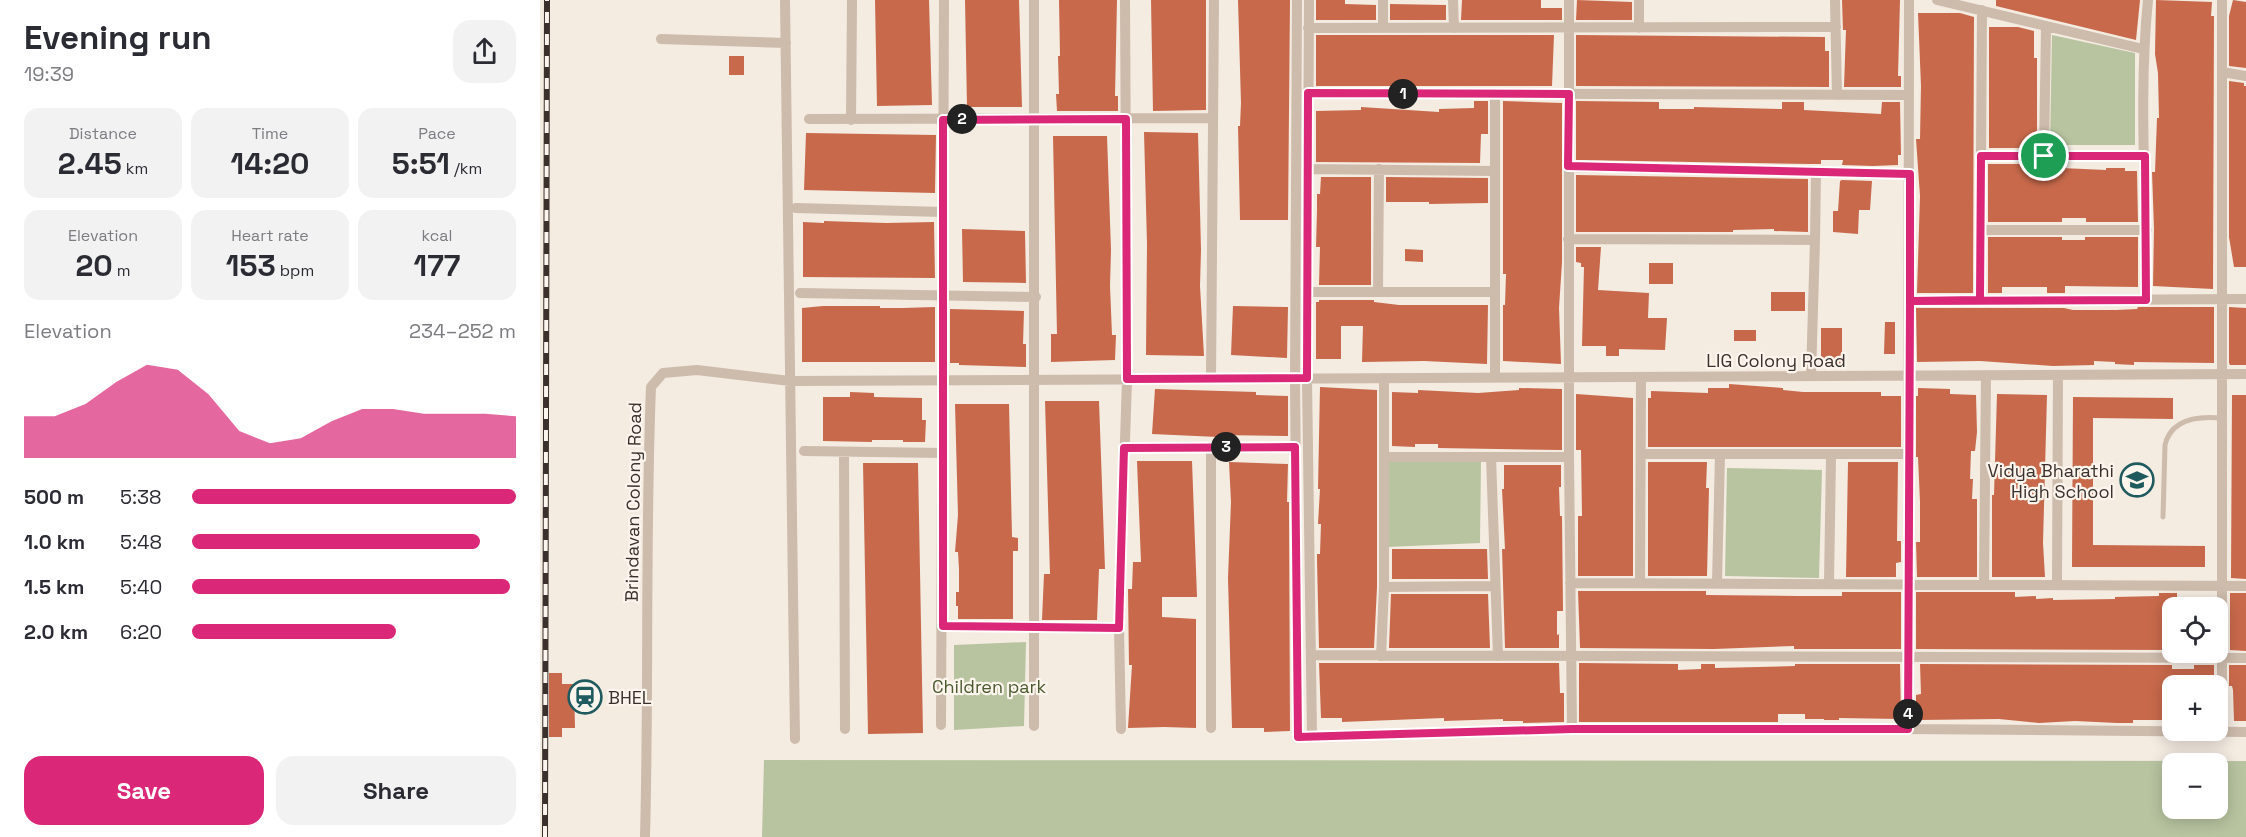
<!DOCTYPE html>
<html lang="en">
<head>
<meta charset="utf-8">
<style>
	:root { --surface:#fff; --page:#f2f2f3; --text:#2b2b33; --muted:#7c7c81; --accent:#db2777 }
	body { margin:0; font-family:"Space Grotesk",sans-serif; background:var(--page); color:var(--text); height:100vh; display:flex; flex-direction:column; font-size:22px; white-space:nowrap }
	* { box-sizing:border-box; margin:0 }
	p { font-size:20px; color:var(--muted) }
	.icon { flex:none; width:33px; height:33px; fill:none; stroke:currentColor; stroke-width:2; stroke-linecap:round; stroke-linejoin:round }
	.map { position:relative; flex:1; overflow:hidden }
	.details { display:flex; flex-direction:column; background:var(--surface); width:540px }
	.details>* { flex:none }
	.controls { position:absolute; left:1622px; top:597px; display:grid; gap:12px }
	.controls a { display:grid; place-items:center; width:66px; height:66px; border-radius:12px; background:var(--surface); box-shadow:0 3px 15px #0003; font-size:30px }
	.pin { position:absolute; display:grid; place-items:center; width:51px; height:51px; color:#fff; margin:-26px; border:3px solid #fff; border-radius:50%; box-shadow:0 2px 6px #0007 }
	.km { position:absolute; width:30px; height:30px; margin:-15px; border-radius:50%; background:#222; color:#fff; font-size:16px; line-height:30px; text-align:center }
	.round { display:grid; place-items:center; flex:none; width:63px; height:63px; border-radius:18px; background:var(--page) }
	.overview { display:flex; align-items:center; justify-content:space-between; height:102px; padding:0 24px }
	h1 { font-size:33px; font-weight:700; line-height:45px }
	.metrics { display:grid; grid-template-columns:repeat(3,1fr); gap:9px; height:102px; padding:6px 24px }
	.metrics div { display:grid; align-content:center; border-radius:15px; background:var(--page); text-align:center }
	.metrics b { font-size:30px; font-weight:700 }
	.metrics small { font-size:16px; font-weight:400 }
	.metrics p { font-size:16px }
	.chart { height:168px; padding:12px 24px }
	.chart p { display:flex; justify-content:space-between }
	.chart svg { width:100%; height:108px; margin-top:6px; fill:var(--accent); opacity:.7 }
	.cta { display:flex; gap:12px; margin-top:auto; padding:12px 24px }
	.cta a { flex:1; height:69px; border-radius:18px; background:var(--accent); color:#fff; font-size:24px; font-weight:700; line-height:69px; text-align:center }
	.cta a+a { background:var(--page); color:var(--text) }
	ul { padding:0 24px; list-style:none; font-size:20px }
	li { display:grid; grid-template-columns:96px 72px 1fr; align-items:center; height:45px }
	li i { height:15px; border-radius:8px; background:var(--accent) }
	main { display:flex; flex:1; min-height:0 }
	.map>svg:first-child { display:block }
	.green { fill:#b8c4a0; fill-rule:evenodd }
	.building { fill:#c8694b }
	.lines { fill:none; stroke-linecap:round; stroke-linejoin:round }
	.lane { stroke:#cdbbac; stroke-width:5 }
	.street { stroke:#cdbbac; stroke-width:10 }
	.rail-casing { stroke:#3b302b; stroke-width:6 }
	.rail { stroke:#fbf5ee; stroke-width:4; stroke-dasharray:11; stroke-linecap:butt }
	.route-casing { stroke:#fff; stroke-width:12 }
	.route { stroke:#db2777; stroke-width:8 }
	.labels { text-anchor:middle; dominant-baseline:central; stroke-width:4.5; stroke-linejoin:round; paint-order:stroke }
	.street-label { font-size:18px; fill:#3b302b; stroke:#fbf5ee }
	.poi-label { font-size:18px; fill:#3b302b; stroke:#fbf5ee; text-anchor:end }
	.park-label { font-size:18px; fill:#4a5a2e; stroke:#fbf5ee }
</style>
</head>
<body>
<main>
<section class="details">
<div class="overview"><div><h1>Evening run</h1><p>19:39</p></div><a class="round"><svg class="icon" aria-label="share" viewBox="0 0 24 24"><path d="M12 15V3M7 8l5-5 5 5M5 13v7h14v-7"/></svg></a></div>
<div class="metrics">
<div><p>Distance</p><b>2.45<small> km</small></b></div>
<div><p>Time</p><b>14:20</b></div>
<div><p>Pace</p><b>5:51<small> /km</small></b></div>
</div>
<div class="metrics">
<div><p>Elevation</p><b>20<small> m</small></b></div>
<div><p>Heart rate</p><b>153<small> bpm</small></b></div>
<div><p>kcal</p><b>177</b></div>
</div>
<div class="chart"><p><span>Elevation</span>234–252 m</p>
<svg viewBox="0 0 160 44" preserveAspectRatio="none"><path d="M0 44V27L10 27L20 22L30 13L40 6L50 8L60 18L70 33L80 38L90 36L100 29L110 24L120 24L130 26L140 26L150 26L160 27V44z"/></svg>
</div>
<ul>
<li><b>500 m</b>5:38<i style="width:100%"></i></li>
<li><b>1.0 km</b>5:48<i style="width:89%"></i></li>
<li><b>1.5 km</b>5:40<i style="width:98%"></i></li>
<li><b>2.0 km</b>6:20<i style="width:63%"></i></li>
</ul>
<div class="cta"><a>Save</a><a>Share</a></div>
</section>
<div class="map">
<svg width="1706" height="837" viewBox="0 0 1706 837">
	<rect width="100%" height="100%" fill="#f4ebe1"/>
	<path class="green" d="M1512 35 1595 53V145H1510Z
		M847 460H941L940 543 847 547Z
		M1187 468 1282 470 1279 578 1185 576Z
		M486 642 484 726 414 730V645Z
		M224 760 1706 761V837H222ZM1632 764H1677V808H1632Z"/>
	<path class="building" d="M335 0H389L392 105 337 106Z
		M425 0H479L482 107H427Z
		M519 0H577L575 96H578V111H517L516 94H519L518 56H520Z
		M611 0H666V110L613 111Z
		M698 0H750L748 220H700L698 126H700L701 103Z
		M776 0H805V4L836 5V20H776Z
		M922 0H1001V8H1022V20H921Z
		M1037 0 1092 2V20H1036Z
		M1302 0H1360L1358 76H1361V87H1304L1306 30H1303Z
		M1456 0H1600L1596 40 1456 6Z
		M1616 0 1672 2 1671 16H1674L1673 289 1613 286 1614 229 1612 172H1615L1617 118H1619L1618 73 1615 54Z
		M1693 0 1706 2V68L1689 66V16Z
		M850 4 906 5V20H850Z
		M1378 13H1420L1434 17 1433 293H1377L1380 196 1376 139H1380L1381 86Z
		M1449 27H1478L1494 31V58H1497V148H1449Z
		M776 35H1014L1012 86H776Z
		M1036 35 1285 37V51H1289V87L1036 86Z
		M189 56H204V75H189Z
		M1689 81 1704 83V86H1706V267H1694L1689 237Z
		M934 101H948V134H941L940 163 776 162V111L821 110V107L899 112V109L934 108Z
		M963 101 1022 103V262L1019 308 1021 364 963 361V305H965L966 274H963Z
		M1036 101 1119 102V109H1154V107L1242 109V102H1264V110L1341 114 1342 102H1360L1361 155H1358V165L1333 166 1302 165 1303 160H1281V164H1270L1036 160Z
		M604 132 658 133 661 250 660 286 664 356 606 355 607 244Z
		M266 133 396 135 395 193 264 190Z
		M513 136H567L571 250 570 286 572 335H576L575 360 511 362V334H517Z
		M1448 164H1499V167L1566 170V168H1585V171H1597L1598 222H1546V218H1522V222H1448Z
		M1036 175 1268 179V232L1234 231V229L1193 230V232H1036Z
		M781 177H831V285H779L780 247H776L777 211V194H780Z
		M846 177 948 178V203L889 204V202H846Z
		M1302 180 1332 181 1330 210H1319L1318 234 1293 232V211H1298L1300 181Z
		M284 221 346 223 394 222 395 278 263 277V222L284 223Z
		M422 229 485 231 486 283 423 282Z
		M1448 237H1522V240H1545V237H1598V287L1525 286V293H1507V287H1462V293H1448Z
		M1036 247H1061L1058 290 1109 293 1108 318H1127L1125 350 1079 349V356H1066V346H1042L1044 267H1041V263L1036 262Z
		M865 249 883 250V262L865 261Z
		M1109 263H1133V284H1109Z
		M1231 292H1265V311H1231Z
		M779 300H834V302L859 305H948L947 364 884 361 822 362 823 326H801V359H776V302H779Z
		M283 306H340V308H363L395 307V362H262V308Z
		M693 306 748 307 747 358 691 355Z
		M1598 307H1674V363L1594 362V365L1575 364V362L1554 361V365L1513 366 1440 361 1377 362 1376 308H1524L1533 310H1577L1597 309Z
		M1689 307 1706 308V365H1690L1689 363Z
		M410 309 484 311 483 344H486V367L419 365V363H410Z
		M1345 322H1355V354H1344Z
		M1281 328H1302V366H1281Z
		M1194 330H1216V341H1194Z
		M1189 384 1243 388V390L1263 392H1341V396H1361V447H1108V398H1111V391L1168 393V388H1189Z
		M780 387 837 390V587L834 648H779L777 560V554H780L781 524H778L780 489H778Z
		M979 388 1022 389V450L898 448V444H875V447L852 446V392L878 393V390L938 393 979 390Z
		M1378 388 1410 389V394L1436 395 1437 432 1435 451H1431L1430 479H1433L1432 499H1437V577H1377L1376 542H1380V502L1378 457H1376V396H1378Z
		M615 389 716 392V395L748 396V436L678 435V437L612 434Z
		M310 392 334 393V397L382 398V420H386L385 442H363V440H332V442L283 441V397H310Z
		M1036 394 1093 398V576H1038V516H1042L1041 450H1036Z
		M1457 394 1507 395 1503 543 1505 577H1452V495H1454Z
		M1692 395H1706V579L1691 578Z
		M1533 397 1633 398V419L1553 418V545L1665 546V567H1532Z
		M505 401H559L565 569H559L557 620H502L504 574H510Z
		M415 404H469L472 537 478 538V551H473V619H418V606H416V592H419V569L418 552H415L418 515Z
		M597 461H652L657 597H622V617L656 619V728L624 727 588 728 592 665H589L588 589H592L593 562H601Z
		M689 462 748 464 747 502H749L750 731 724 732V728H692L688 578 691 502Z
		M1108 462H1167L1166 488H1169L1167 576H1108Z
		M1308 462H1358L1357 541H1361V562L1356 563V577H1306Z
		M323 463H378L383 733 328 734Z
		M964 465H1021V487H1019L1020 516H1022L1023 611H1017V635L1019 634V648H965L962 549H965L962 489H964Z
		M852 549H947L948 579H852Z
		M1038 591H1166V595L1257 596H1302V592H1361V649H1254V646L1174 649 1040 648Z
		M1376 592H1475V597L1496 596V599L1513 598V600L1575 599V597L1619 596V593H1637V598L1649 597V608H1632V650L1376 649Z
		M1690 593H1706V651L1690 650Z
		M851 594H948L950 648H849Z
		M779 663H1019L1020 693H1024V722L983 723V721H963V719L904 721V718L802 722V718H781Z
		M1039 663 1138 664V670L1161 669V664H1175V668L1255 666V664H1360L1361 719 1299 718V720H1284V719H1265V714H1238V722H1039Z
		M1380 664 1632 665V669H1654V665H1674V686H1632V690H1630L1631 720H1593V723H1577L1535 721 1499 723 1459 719 1379 720 1376 719V695L1381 694Z
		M1689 665H1706V721H1694L1693 690 1692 686H1689Z
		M9 673H22V684H34L35 728H22V737H9Z"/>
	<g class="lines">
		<path class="lane" d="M1623 517 1625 445C1631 419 1658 416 1681 418"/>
		<path class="street" d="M245 0 255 739
			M757 0 755 379 758 737 1032 729H1368L1706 732
			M769 0 767 378 772 737
			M913 0 914 28
			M1029 0V457L1032 729
			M1295 0 1297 95
			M1397 0 1603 49
			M1682 0V732
			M768 28 1296 27
			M843 28V0
			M1099 28V0
			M121 39 246 43
			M1682 72 1706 76
			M768 93 1369 95
			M955 94V378
			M269 119 672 118
			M311 120 312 0
			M1441 156H1605
			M1504 156 1506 26
			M1028 167 1370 174
			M768 169 954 171
			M256 208 403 212
			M1441 230H1607
			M1028 239 1275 240 1276 172
			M767 292H954
			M838 292 839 169
			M260 293 496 297
			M1606 300C1607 200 1598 99 1608 0
			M1370 301 1706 299
			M1440 301 1442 10
			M1271 376 1275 240
			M671 379 674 0
			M671 447V728
			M584 448 755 447
			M264 451 403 453
			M304 452 305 729
			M1101 454H1368
			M844 457H1029
			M951 457 958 656
			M1030 583 1706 586
			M1100 583 1101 377
			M1177 583 1180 454
			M1289 584 1291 455
			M1444 585 1446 375
			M1517 585 1518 375
			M844 587 955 586
			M403 626 579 628
			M772 655 1706 658
			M841 656 844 587V378
			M401 725 404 0
			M494 726V0
			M581 729 579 628 587 379 585 0
			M1368 729 1369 0
			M105 837C109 687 105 537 111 387L123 373 157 370 250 381 1706 374"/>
		<defs>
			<path id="rail" d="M5 837 7 0"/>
		</defs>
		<use href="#rail" class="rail-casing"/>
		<use href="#rail" class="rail"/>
	</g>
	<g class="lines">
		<defs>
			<path id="route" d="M1504 156H1441L1440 300 1370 301V174L1028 166 1029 94 768 93 767 378 587 379 586 119 403 120V626L579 628 584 448 755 447 758 737 1032 729H1368L1370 301 1606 300 1605 156H1504"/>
		</defs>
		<use href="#route" class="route-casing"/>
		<use href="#route" class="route"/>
	</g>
	<defs>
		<symbol id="school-ring" viewBox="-11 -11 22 22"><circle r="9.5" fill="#fbf5ee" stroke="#1f5a5e" stroke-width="1.5"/><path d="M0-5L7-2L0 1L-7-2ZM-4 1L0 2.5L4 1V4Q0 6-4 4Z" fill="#1f5a5e"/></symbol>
		<symbol id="station-ring" viewBox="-11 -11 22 22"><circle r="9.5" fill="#fbf5ee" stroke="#1f5a5e" stroke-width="1.5"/><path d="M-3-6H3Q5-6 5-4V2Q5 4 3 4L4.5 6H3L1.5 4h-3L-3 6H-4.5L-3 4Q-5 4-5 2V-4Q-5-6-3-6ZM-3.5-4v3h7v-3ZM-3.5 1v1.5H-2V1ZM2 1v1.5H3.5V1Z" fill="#1f5a5e"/></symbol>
	</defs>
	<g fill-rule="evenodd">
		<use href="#school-ring" x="1578" y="461" width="38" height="38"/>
		<use href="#station-ring" x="26" y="678" width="38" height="38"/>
	</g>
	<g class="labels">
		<g class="street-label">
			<text x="1236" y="360">LIG Colony Road</text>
			<text transform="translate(93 502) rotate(-89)">Brindavan Colony Road</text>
		</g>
		<g class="poi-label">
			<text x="1574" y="470">Vidya Bharathi<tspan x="1574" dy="21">High School</tspan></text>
			<text x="68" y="697" text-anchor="start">BHEL</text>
		</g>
		<g class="park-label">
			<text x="449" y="686">Children park</text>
		</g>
	</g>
</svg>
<div class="controls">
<a><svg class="icon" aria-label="locate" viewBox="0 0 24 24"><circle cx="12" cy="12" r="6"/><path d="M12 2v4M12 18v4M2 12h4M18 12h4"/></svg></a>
<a>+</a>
<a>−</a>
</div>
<div class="pin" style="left:1504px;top:156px;background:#1e9e55"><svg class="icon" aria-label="arrive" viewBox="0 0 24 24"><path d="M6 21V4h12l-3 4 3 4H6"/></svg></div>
<b class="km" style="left:863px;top:94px">1</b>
<b class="km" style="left:422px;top:119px">2</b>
<b class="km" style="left:686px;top:447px">3</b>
<b class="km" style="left:1368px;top:714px">4</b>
</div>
</main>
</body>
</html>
